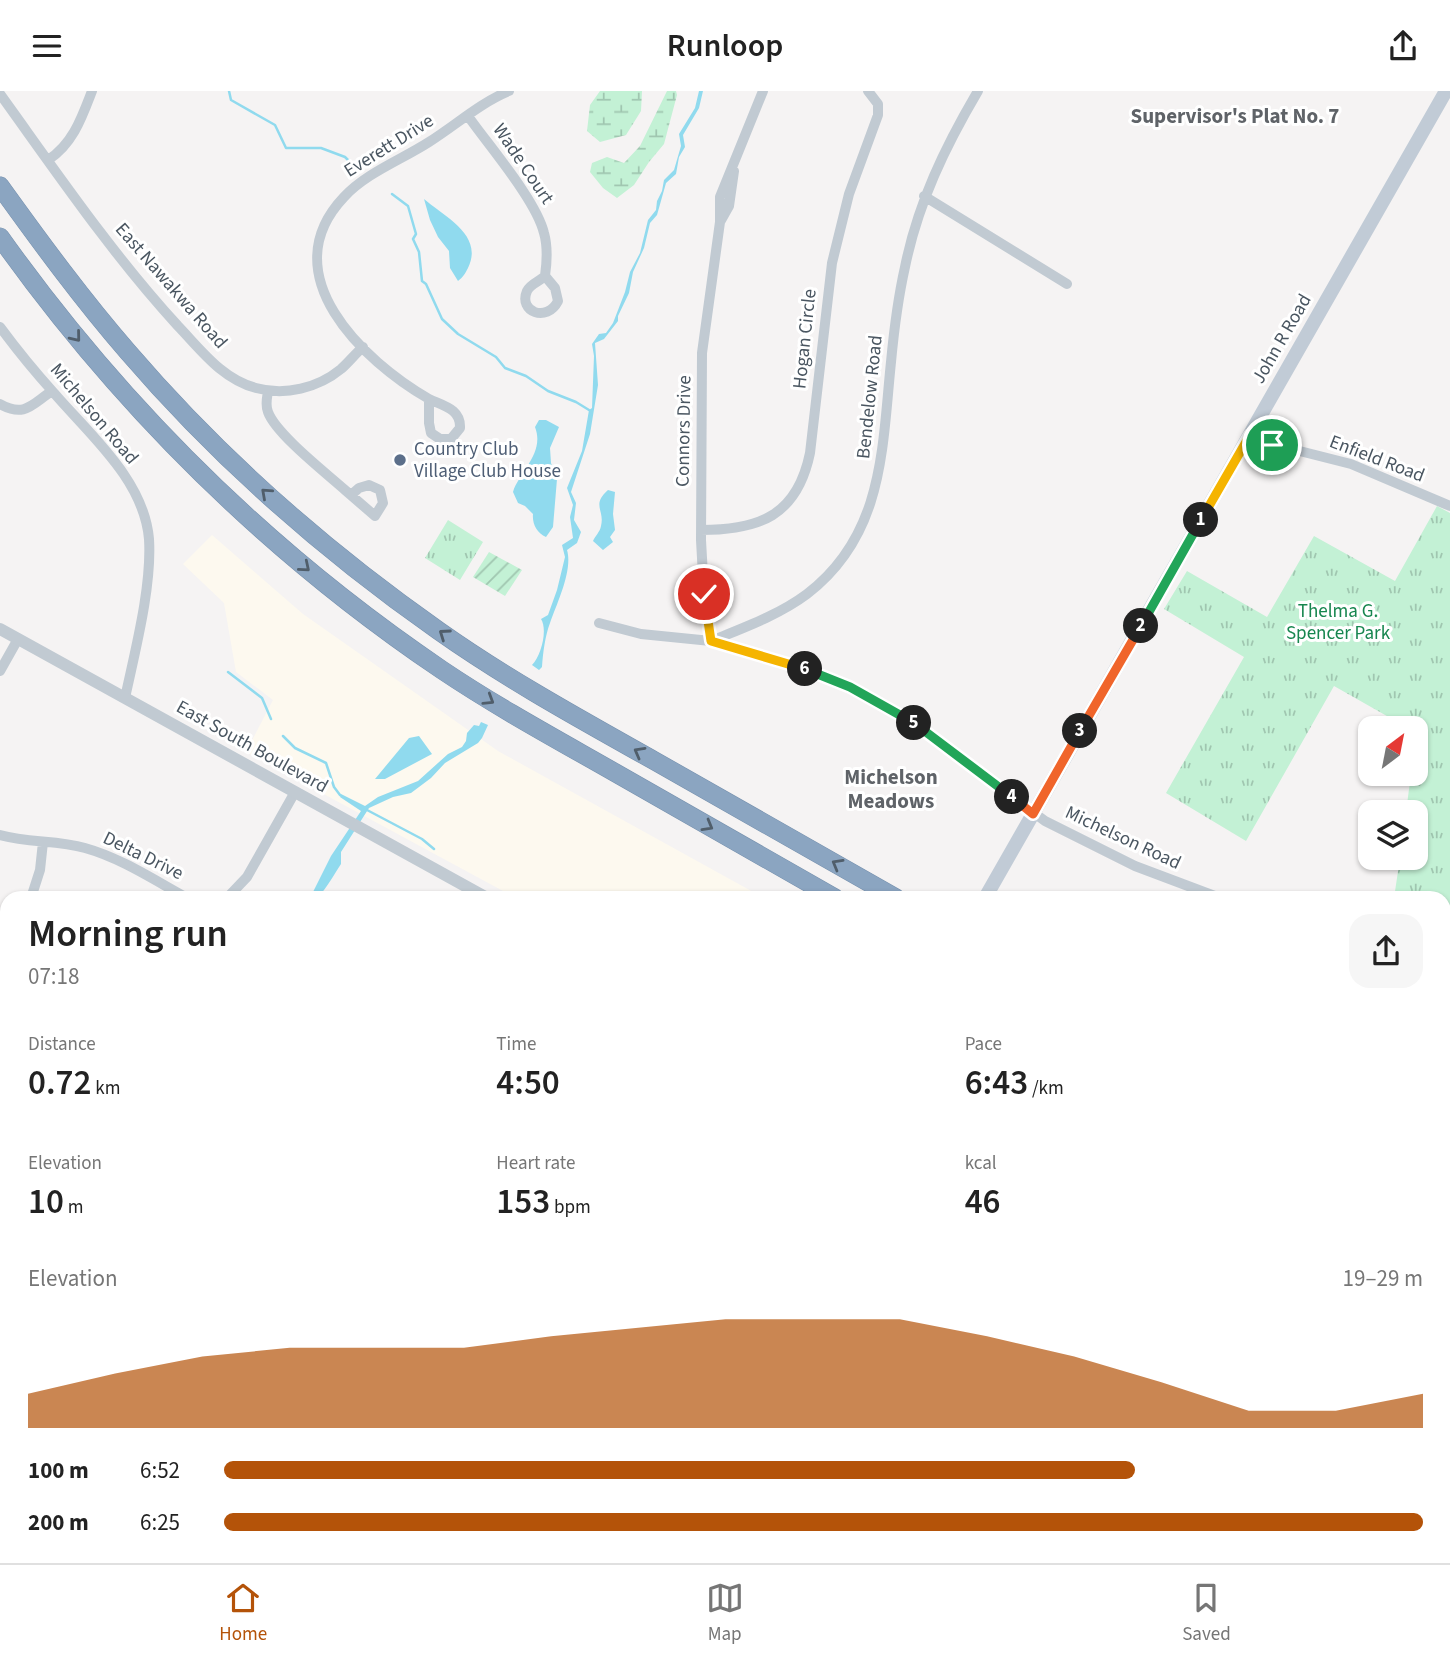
<!DOCTYPE html>
<html lang="en">
<head>
<meta charset="utf-8">
<style>
	:root { --surface:#fff; --page:#f6f6f6; --text:#222; --muted:#767676; --line:#e0e0e0; --accent:#b45309 }
	body { margin:0; font-family:"Source Sans 3",sans-serif; background:var(--page); color:var(--text); height:100vh; display:flex; flex-direction:column; font-size:26px; white-space:nowrap }
	* { box-sizing:border-box; margin:0 }
	p { font-size:23px; color:var(--muted) }
	.icon { flex:none; width:38px; height:38px; fill:none; stroke:currentColor; stroke-width:2; stroke-linecap:round; stroke-linejoin:round }
	.map { position:relative; flex:1; overflow:hidden }
	.side { position:absolute; left:0px; top:800px; width:1451px; height:674px; display:flex; flex-direction:column; background:var(--surface); border-radius:21px 21px 0 0; box-shadow:0 2px 5px #0004 }
	.side>* { flex:none }
	.needle { width:46px; rotate:32deg }
	.controls { position:absolute; left:1358px; top:625px; display:grid; gap:14px }
	.controls a { display:grid; place-items:center; width:70px; height:70px; border-radius:14px; background:var(--surface); box-shadow:0 2px 5px #0004; font-size:35px }
	.pin { position:absolute; display:grid; place-items:center; width:60px; height:60px; color:#fff; margin:-30px; border:4px solid #fff; border-radius:50%; box-shadow:0 2px 7px #0007 }
	.km { position:absolute; width:35px; height:35px; margin:-18px; border-radius:50%; background:#222; color:#fff; font-size:19px; line-height:35px; text-align:center }
	.round { display:grid; place-items:center; flex:none; width:74px; height:74px; border-radius:21px; background:var(--page) }
	.head { display:flex; align-items:center; justify-content:space-between; height:119px; padding:0 28px }
	h1 { font-size:38px; font-weight:600; line-height:52px }
	.stats { display:grid; grid-template-columns:repeat(3,1fr); gap:10px; height:119px; padding:7px 28px }
	.stats div { display:grid; align-content:center }
	.stats b { font-size:35px; font-weight:600 }
	.stats small { font-size:19px; font-weight:400 }
	.stats p { font-size:19px }
	.chart { height:196px; padding:14px 28px }
	.chart p { display:flex; justify-content:space-between }
	.chart svg { width:100%; height:126px; margin-top:7px; fill:var(--accent); opacity:.7 }
	ul { padding:0 28px; list-style:none; font-size:23px }
	li { display:grid; grid-template-columns:112px 84px 1fr; align-items:center; height:52px }
	li i { height:18px; border-radius:9px; background:var(--accent) }
	header { display:flex; justify-content:space-between; align-items:center; height:91px; padding:0 28px; background:var(--surface); font-size:32px; font-weight:600 }
	.menu { display:flex; justify-content:space-around; align-items:center; height:98px; border-top:2px solid var(--line); background:var(--surface); font-size:19px; color:var(--muted) }
	.menu a { display:grid; justify-items:center; gap:4px }
	.menu .active { color:var(--accent) }
	.map>svg:first-child { display:block }
	.commercial { fill:#fdf9ef }
	.grass { fill:#c3f1d5 }
	.wetland { fill:url(#wetland-marsh) }
	.park { fill:url(#park-tufts) }
	.garden { fill:url(#garden-furrows) }
	.water { fill:#90daee }
	.lines { fill:none; stroke-linecap:round; stroke-linejoin:round }
	.stream { stroke:#90daee; stroke-width:2.5 }
	.motorway-casing { stroke:#7690ad; stroke-width:19 }
	.minor { stroke:#c1cad2; stroke-width:10 }
	.tertiary { stroke:#c1cad2; stroke-width:12 }
	.secondary { stroke:#c1cbd6; stroke-width:14 }
	.motorway { stroke:#8ba5c1; stroke-width:18 }
	.oneway { stroke:#505e6b }
	.split-1-casing { stroke:#fff; stroke-width:14 }
	.split-2-casing { stroke:#fff; stroke-width:14 }
	.split-3-casing { stroke:#fff; stroke-width:14 }
	.split-4-casing { stroke:#fff; stroke-width:14 }
	.split-5-casing { stroke:#fff; stroke-width:14 }
	.split-6-casing { stroke:#fff; stroke-width:14 }
	.split-7-casing { stroke:#fff; stroke-width:14 }
	.split-1 { stroke:#f5b400; stroke-width:9 }
	.split-2 { stroke:#22a559; stroke-width:9 }
	.split-3 { stroke:#f0652b; stroke-width:9 }
	.split-4 { stroke:#f0652b; stroke-width:9 }
	.split-5 { stroke:#22a559; stroke-width:9 }
	.split-6 { stroke:#22a559; stroke-width:9 }
	.split-7 { stroke:#f5b400; stroke-width:9 }
	.service-dot { fill:#5c6f8a; stroke:#fff; stroke-width:2.5 }
	.labels { text-anchor:middle; dominant-baseline:central; stroke-width:6; stroke-linejoin:round; paint-order:stroke }
	.street-label { font-size:19px; fill:#4a5661; stroke:#fff }
	.service-label { font-size:19px; fill:#4e5e75; stroke:#fff; text-anchor:start }
	.park-label { font-size:19px; fill:#17864f; stroke:#fff }
	.neighbourhood-label { font-size:21px; font-weight:bold; fill:#5f6368; stroke:#fff }
</style>
</head>
<body>
<header><svg class="icon" aria-label="menu" viewBox="0 0 24 24"><path d="M4 6h16M4 12h16M4 18h16"/></svg>Runloop<svg class="icon" aria-label="share" viewBox="0 0 24 24"><path d="M12 15V3M7 8l5-5 5 5M5 13v7h14v-7"/></svg></header>
<div class="map">
<svg width="1450" height="1472" viewBox="0 0 1450 1472">
	<defs>
		<pattern id="wetland-marsh" width="20" height="14" patternUnits="userSpaceOnUse" patternTransform="scale(1.75)"><rect width="20" height="14" fill="#c3f1d5"/><path d="M1 5h8M5 5V1M11 12h8M15 12V8" fill="none" stroke="#a0c6b0"/></pattern>
		<pattern id="park-tufts" width="24" height="20" patternUnits="userSpaceOnUse" patternTransform="scale(1.75)"><rect width="24" height="20" fill="#c3f1d5"/><path d="M3 7l-1-3M5 7V3M7 7l1-3M15 17l-1-3M17 17v-4M19 17l1-3" fill="none" stroke="#a0c6b0"/></pattern>
		<pattern id="garden-furrows" width="10" height="10" patternUnits="userSpaceOnUse" patternTransform="scale(1.75)"><rect width="10" height="10" fill="#c3f1d5"/><path d="M-1 1l2-2M0 10L10 0M9 11l2-2" fill="none" stroke="#a0c6b0"/></pattern>
	</defs>
	<rect width="100%" height="100%" fill="#f5f3f3"/>
	<path class="commercial" d="M212 444 303 523 498 660 764 807H516L246 661 273 609 236 581 224 512 183 473Z"/>
	<path class="grass" d="M1444 1375 1450 1378V1472H1190L1193 1466H1444Z"/>
	<path class="wetland" d="M600 0H642L641 20 626 44 600 51 587 40 590 14Z
		M667 0H676L677 4 664 53 649 71 634 94 617 107 603 97 590 81 592 72 607 66 624 72 640 55Z"/>
	<path class="park" d="M1437 415 1450 422V1074L1444 1070V807H1394L1400 767 1416 766V721H1406L1411 683 1416 682V637H1408L1334 595 1246 750 1166 702 1244 566 1164 518 1187 480 1267 526 1314 445 1395 490Z
		M448 429 483 451 460 489 425 467Z"/>
	<path class="garden" d="M489 461 522 479 505 505 473 486Z"/>
	<path class="water" d="M699 0H703L699 17 683 44 685 56 679 66 676 83 666 92 657 124 650 132 644 157 633 181 629 202 618 225V230L604 248 595 252 598 294 590 343 571 401 576 412 574 429 581 441 577 452 567 459C573 479 557 512 550 532 545 545 543 562 542 576L539 579 532 574C541 565 548 539 541 528L548 524 557 499 565 466 562 454 573 447 570 426 573 414 567 397 582 360 589 319 592 317 594 265 592 253 599 243 606 242 613 232 625 201 630 181 640 162 648 129 656 119 657 110 662 100 664 89 674 79 681 55 679 43 695 17Z
		M424 108C445 126 484 144 468 177 465 183 463 186 458 190L450 177 449 160 438 146 430 129Z
		M539 329H546L559 336 550 357 551 372 557 388 553 436 546 446C537 442 532 433 533 423L525 415 518 412 513 401C520 380 545 362 535 336Z
		M608 399 615 401 613 423 615 439 610 446 613 451 603 459 593 450C595 445 600 441 601 435 605 419 591 414 608 399Z
		M481 631 488 634 482 647 478 652 445 672 431 687 411 702 393 706 369 717 341 761V773C333 785 327 797 317 807H307L312 803 331 765 361 720 340 706 341 703 365 715 378 706 418 690 448 663 462 656 466 650 467 642 474 634 479 635Z
		M419 645 432 663 385 688H375L409 647Z
		M67 1466H243L249 1472H64Z"/>
	<g class="lines">
		<path class="stream" d="M229 0 231 9 275 34 286 57H321L345 66 356 77
			M392 103 408 115 416 143 413 148 419 161 422 190 426 193 442 228 458 243 496 266 505 277 526 285 548 300 576 311 589 319
			M228 581 262 607 271 628
			M283 645 295 657 326 672 334 696 340 704
			M367 719 422 748 434 758
			M1444 1020 1450 1009
			M1444 1252 1450 1256"/>
		<defs>
			<path id="motorway" d="M0 95C41 152 82 208 128 261 219 367 325 460 439 540 507 588 580 628 653 669 734 715 815 761 896 807
				M0 146C121 316 269 462 442 579 497 616 556 648 614 681 687 723 761 765 835 807
				M1444 1118 1450 1121
				M1444 1152 1450 1156"/>
		</defs>
		<use href="#motorway" class="motorway-casing"/>
		<path class="minor" d="M763 0 720 106V131L702 262 701 449 704 503 711 550C743 537 779 524 807 503 884 444 882 358 891 271 894 239 898 207 905 176 918 112 945 56 978 0
			M0 3C57 82 112 163 178 235 201 259 222 288 256 297 285 305 318 297 341 278 349 271 355 263 363 256
			M468 25C489 55 536 109 544 142 548 156 547 171 545 185 540 190 530 193 527 200 518 221 547 232 558 210L555 197 545 185
			M48 69C73 53 82 26 92 0
			M924 105 1067 193
			M720 131 729 115 734 80
			M0 236C17 259 35 281 54 302 90 344 144 389 149 448 152 496 135 560 125 607
			M268 300C267 307 265 314 268 321 276 343 326 382 345 399L375 425 383 412 380 399 369 394 359 397 351 404
			M429 308C444 315 461 318 460 337L451 348H440L431 342 429 332V308C363 270 271 183 344 106 366 82 401 69 429 51 456 34 480 12 509 0
			M0 313C25 327 32 313 52 300
			M1250 344 1272 353 1351 373 1450 415
			M701 439C759 439 797 425 810 362L832 172 849 103 878 24V13L868 0
			M599 532 641 543 711 550 831 587 883 613 913 632 1045 730 1135 775 1220 807
			M0 580 18 548
			M0 744C28 752 57 749 85 757 121 767 154 789 187 807
			M31 807 40 779 43 751
			M227 807 247 786 295 701
			M0 865 7 853
			M0 1016 7 1021
			M0 1187 7 1185
			M0 1448 7 1436
			M401 1466 404 1472
			M593 1466 602 1472
			M802 1466 812 1472
			M1046 1466 1055 1472
			M925 1472 928 1466"/>
		<path class="tertiary" d="M0 538 487 807
			M1444 1348 1450 1351"/>
		<path class="secondary" d="M985 807 1446 0
			M628 1472 631 1466"/>
		<use href="#motorway" class="motorway"/>
	</g>
	<defs><path id="oneway-chevron" d="M-2-3.5L2.5 0L-2 3.5" fill="none" stroke-width="1.6" stroke-linecap="round" stroke-linejoin="round" transform="scale(1.75)"/></defs>
	<g class="oneway">
		<use href="#oneway-chevron" transform="translate(76 246) rotate(51)"/>
		<use href="#oneway-chevron" transform="translate(266 402) rotate(-138)"/>
		<use href="#oneway-chevron" transform="translate(305 476) rotate(40)"/>
		<use href="#oneway-chevron" transform="translate(444 543) rotate(-145)"/>
		<use href="#oneway-chevron" transform="translate(489 609) rotate(32)"/>
		<use href="#oneway-chevron" transform="translate(639 661) rotate(-151)"/>
		<use href="#oneway-chevron" transform="translate(708 735) rotate(30)"/>
		<use href="#oneway-chevron" transform="translate(837 773) rotate(-150)"/>
	</g>
	<g class="lines">
		<defs>
			<path id="split-1" d="M1201 429 1250 344 1272 354"/>
			<path id="split-2" d="M1141 535 1201 429"/>
			<path id="split-3" d="M1080 640 1141 535"/>
			<path id="split-4" d="M1012 706 1033 723 1080 640"/>
			<path id="split-5" d="M914 632 1012 706"/>
			<path id="split-6" d="M805 578 850 596 914 632"/>
			<path id="split-7" d="M704 503 711 550 805 578"/>
		</defs>
		<use href="#split-1" class="split-1-casing"/>
		<use href="#split-2" class="split-2-casing"/>
		<use href="#split-3" class="split-3-casing"/>
		<use href="#split-4" class="split-4-casing"/>
		<use href="#split-5" class="split-5-casing"/>
		<use href="#split-6" class="split-6-casing"/>
		<use href="#split-7" class="split-7-casing"/>
		<use href="#split-1" class="split-1"/>
		<use href="#split-2" class="split-2"/>
		<use href="#split-3" class="split-3"/>
		<use href="#split-4" class="split-4"/>
		<use href="#split-5" class="split-5"/>
		<use href="#split-6" class="split-6"/>
		<use href="#split-7" class="split-7"/>
	</g>
	<circle class="service-dot" cx="400" cy="369" r="7"/>
	<g class="labels">
		<g class="street-label">
			<text transform="translate(389 55) rotate(-32)">Everett Drive</text>
			<text transform="translate(523 73) rotate(56)">Wade Court</text>
			<text transform="translate(171 195) rotate(49)">East Nawakwa Road</text>
			<text transform="translate(805 248) rotate(-84)">Hogan Circle</text>
			<text transform="translate(1282 248) rotate(-60)">John R Road</text>
			<text transform="translate(870 306) rotate(-84)">Bendelow Road</text>
			<text transform="translate(94 323) rotate(50)">Michelson Road</text>
			<text transform="translate(684 340) rotate(-89)">Connors Drive</text>
			<text transform="translate(1377 368) rotate(21)">Enfield Road</text>
			<text transform="translate(252 656) rotate(29)">East South Boulevard</text>
			<text transform="translate(1123 747) rotate(25)">Michelson Road</text>
			<text transform="translate(143 765) rotate(26)">Delta Drive</text>
		</g>
		<g class="service-label">
			<text x="414" y="358">Country Club<tspan x="414" dy="22">Village Club House</tspan></text>
		</g>
		<g class="park-label">
			<text x="1338" y="520">Thelma G.<tspan x="1338" dy="22">Spencer Park</tspan></text>
		</g>
		<g class="neighbourhood-label">
			<text x="1235" y="25">Supervisor's Plat No. 7</text>
			<text x="891" y="686">Michelson<tspan x="891" dy="24">Meadows</tspan></text>
		</g>
	</g>
</svg>
<div class="controls">
<a><svg class="needle" viewBox="-14 -14 28 28"><path d="M0-13l5 13h-10z" fill="#e53935"/><path d="M0 13l5-13h-10z" fill="#767676"/></svg></a>
<a><svg class="icon" aria-label="layers" viewBox="0 0 24 24"><path d="M12 4l9 5-9 5-9-5zM3 14l9 5 9-5"/></svg></a>
</div>
<div class="pin" style="left:1272px;top:354px;background:#1e9e55"><svg class="icon" aria-label="arrive" viewBox="0 0 24 24"><path d="M6 21V4h12l-3 4 3 4H6"/></svg></div>
<div class="pin" style="left:704px;top:503px;background:#d93025"><svg class="icon" aria-label="check" viewBox="0 0 24 24"><path d="M5 12l5 5 9-10"/></svg></div>
<b class="km" style="left:1201px;top:429px">1</b>
<b class="km" style="left:1141px;top:535px">2</b>
<b class="km" style="left:1080px;top:640px">3</b>
<b class="km" style="left:1012px;top:706px">4</b>
<b class="km" style="left:914px;top:632px">5</b>
<b class="km" style="left:805px;top:578px">6</b>
<section class="side">
<div class="head"><div><h1>Morning run</h1><p>07:18</p></div><a class="round"><svg class="icon" aria-label="share" viewBox="0 0 24 24"><path d="M12 15V3M7 8l5-5 5 5M5 13v7h14v-7"/></svg></a></div>
<div class="stats">
<div><p>Distance</p><b>0.72<small> km</small></b></div>
<div><p>Time</p><b>4:50</b></div>
<div><p>Pace</p><b>6:43<small> /km</small></b></div>
</div>
<div class="stats">
<div><p>Elevation</p><b>10<small> m</small></b></div>
<div><p>Heart rate</p><b>153<small> bpm</small></b></div>
<div><p>kcal</p><b>46</b></div>
</div>
<div class="chart"><p><span>Elevation</span>19–29 m</p>
<svg viewBox="0 0 160 44" preserveAspectRatio="none"><path d="M0 44V32L10 25L20 19L30 16L40 16L50 16L60 12L70 9L80 6L90 6L100 6L110 12L120 19L130 28L140 38L150 38L160 32V44z"/></svg>
</div>
<ul>
<li><b>100 m</b>6:52<i style="width:76%"></i></li>
<li><b>200 m</b>6:25<i style="width:100%"></i></li>
</ul>
</section>
</div>
<nav class="menu">
<a class="active"><svg class="icon" aria-label="home" viewBox="0 0 24 24"><path d="M3 11l9-7 9 7M6 9v11h12V9"/></svg>Home</a>
<a><svg class="icon" aria-label="map" viewBox="0 0 24 24"><path d="M3 6l6-2 6 2 6-2v14l-6 2-6-2-6 2zM9 4v14M15 6v14"/></svg>Map</a>
<a><svg class="icon" aria-label="saved" viewBox="0 0 24 24"><path d="M7 4h10v16l-5-4-5 4z"/></svg>Saved</a>
</nav>
</body>
</html>
